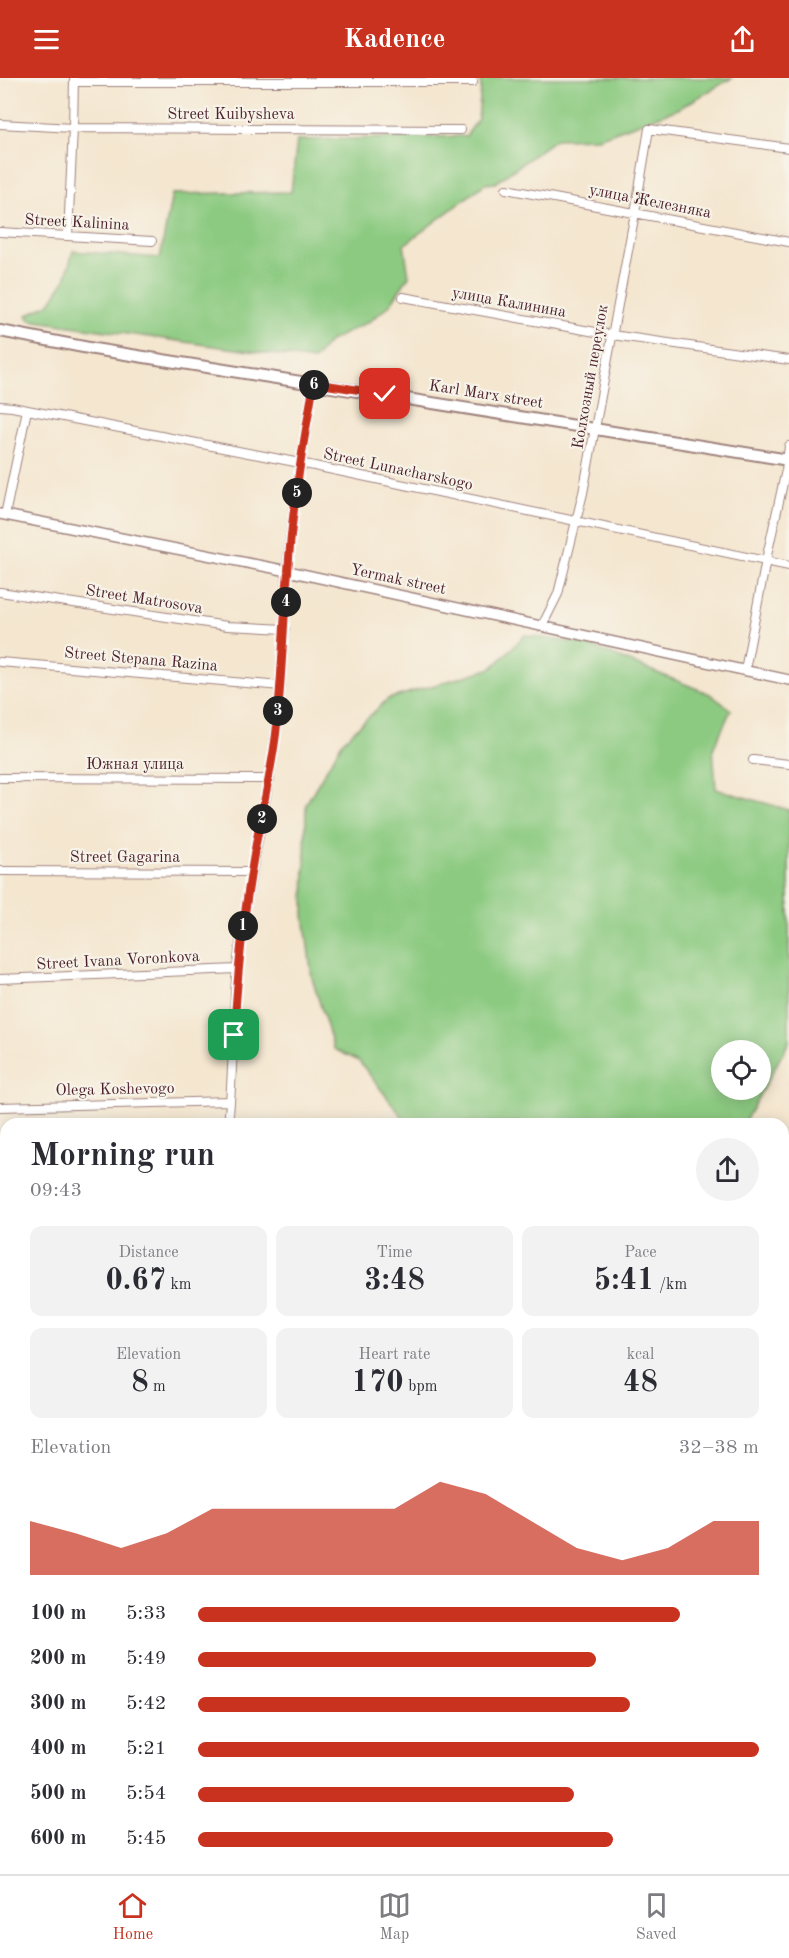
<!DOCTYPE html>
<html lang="en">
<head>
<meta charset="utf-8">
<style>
	:root { --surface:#fff; --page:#f2f2f3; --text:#2b2b33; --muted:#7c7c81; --line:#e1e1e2; --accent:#c8321e }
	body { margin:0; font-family:"Old Standard TT",serif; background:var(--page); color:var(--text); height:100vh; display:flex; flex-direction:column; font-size:22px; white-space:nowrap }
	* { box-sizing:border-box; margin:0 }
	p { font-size:20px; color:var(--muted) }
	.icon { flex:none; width:33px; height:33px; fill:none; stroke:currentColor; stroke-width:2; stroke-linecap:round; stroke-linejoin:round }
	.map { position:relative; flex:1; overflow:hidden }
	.side { position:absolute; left:0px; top:1040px; width:789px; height:758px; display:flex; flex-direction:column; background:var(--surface); border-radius:18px 18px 0 0; box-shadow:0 3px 15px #0003 }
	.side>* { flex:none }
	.controls { position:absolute; left:711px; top:962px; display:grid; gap:12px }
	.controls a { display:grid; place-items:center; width:60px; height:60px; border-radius:50%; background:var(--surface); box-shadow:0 3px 15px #0003; font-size:30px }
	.pin { position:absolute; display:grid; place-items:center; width:51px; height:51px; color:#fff; margin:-26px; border-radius:12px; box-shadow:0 3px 9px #0006 }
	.km { position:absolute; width:30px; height:30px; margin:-15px; border-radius:50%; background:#222; color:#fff; font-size:16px; line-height:30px; text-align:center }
	.round { display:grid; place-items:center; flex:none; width:63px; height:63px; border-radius:32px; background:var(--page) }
	.overview { display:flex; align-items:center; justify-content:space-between; height:102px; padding:0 30px }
	h1 { font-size:33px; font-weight:800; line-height:45px }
	.metrics { display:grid; grid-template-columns:repeat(3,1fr); gap:9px; height:102px; padding:6px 30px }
	.metrics div { display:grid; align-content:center; border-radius:12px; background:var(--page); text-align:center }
	.metrics b { font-size:30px; font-weight:800 }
	.metrics small { font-size:16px; font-weight:400 }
	.metrics p { font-size:16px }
	.chart { height:168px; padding:12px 30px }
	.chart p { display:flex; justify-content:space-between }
	.chart svg { width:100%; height:108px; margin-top:6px; fill:var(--accent); opacity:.7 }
	ul { padding:0 30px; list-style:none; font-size:20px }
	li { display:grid; grid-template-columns:96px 72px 1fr; align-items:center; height:45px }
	li i { height:15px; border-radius:8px; background:var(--accent) }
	header { display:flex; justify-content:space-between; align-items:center; height:78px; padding:0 30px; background:var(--accent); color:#fff; font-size:27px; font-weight:800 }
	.dock { display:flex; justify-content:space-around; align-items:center; height:84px; border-top:2px solid var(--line); background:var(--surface); font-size:16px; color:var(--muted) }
	.dock a { display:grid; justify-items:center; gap:3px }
	.dock .active { color:var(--accent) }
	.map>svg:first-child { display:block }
	.industrial { fill:#c1c2dd }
	.green { fill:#8cca81; stroke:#6b7456; stroke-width:1.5; fill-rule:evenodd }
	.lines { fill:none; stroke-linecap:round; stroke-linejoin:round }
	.minor-casing { stroke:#9f827d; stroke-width:10 }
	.tertiary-casing { stroke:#9f827d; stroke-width:12 }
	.secondary-casing { stroke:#9f827d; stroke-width:14 }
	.minor { stroke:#fff; stroke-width:8 }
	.tertiary { stroke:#fff; stroke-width:9 }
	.secondary { stroke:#fff; stroke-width:10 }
	.route-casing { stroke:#fff; stroke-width:12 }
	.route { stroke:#c8321e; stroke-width:8 }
	.labels { text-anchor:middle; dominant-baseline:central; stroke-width:4.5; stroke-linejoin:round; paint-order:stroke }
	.street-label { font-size:16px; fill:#4a1f2b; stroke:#f7f3e8 }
</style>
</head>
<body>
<header><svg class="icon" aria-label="menu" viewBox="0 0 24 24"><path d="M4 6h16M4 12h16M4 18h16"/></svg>Kadence<svg class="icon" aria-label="share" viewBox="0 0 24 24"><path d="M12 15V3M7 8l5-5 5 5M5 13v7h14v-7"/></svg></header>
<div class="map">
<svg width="789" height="1796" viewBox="0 0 789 1796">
	<rect width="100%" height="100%" fill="#f7f3e8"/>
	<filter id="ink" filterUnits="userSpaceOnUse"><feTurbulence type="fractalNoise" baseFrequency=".0167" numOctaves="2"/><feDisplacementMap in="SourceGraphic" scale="12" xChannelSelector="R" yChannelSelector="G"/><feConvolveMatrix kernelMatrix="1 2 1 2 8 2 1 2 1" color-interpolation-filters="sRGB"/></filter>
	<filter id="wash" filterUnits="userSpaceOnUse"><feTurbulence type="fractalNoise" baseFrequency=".008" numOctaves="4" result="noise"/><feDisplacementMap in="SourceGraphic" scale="24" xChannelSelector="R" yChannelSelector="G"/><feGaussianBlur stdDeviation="1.35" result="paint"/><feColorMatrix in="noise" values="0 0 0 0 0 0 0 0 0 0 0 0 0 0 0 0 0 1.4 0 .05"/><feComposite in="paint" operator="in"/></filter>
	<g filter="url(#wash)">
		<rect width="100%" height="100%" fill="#f4e6cf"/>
		<path class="industrial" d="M789 1257V1407H783V1258Z"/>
		<path class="green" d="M479 0H732L678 31 598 60 556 61 495 105 485 106 404 167 409 198 390 227 370 243 330 263 314 282 64 247 30 242 27 237 50 225 65 202 73 173 160 180 172 116 291 114 297 62 466 58 478 41 481 9Z
			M525 557 585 566 710 616 731 632 713 671 716 711 789 732V964L744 1045H407L359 983 334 971 312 900 304 837 306 726 343 663 388 621 492 590ZM722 972H760V1011H722Z
			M0 1251H6V1791H253V1796H0Z"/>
	</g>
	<g filter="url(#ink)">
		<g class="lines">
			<defs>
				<path id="minor" d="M74 4H473
					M0 46 73 50 461 52
					M506 111 789 164
					M0 154 152 163
					M68 158 73 50 74 1
					M403 219 612 257 789 282
					M0 328 12 329 300 385 789 488
					M5 437 27 332
					M0 514 227 548 285 551
					M542 548 558 516 583 415 635 135 649 51 789 70
					M0 584 281 608
					M745 592 766 482 786 392 789 368
					M753 682 789 686
					M0 700 270 701
					M0 793 251 794
					M0 901 237 891
					M0 1029 230 1023
					M228 1046C234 994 232 942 237 891 245 811 267 733 276 653 282 600 284 547 287 494 292 431 303 368 314 305
					M783 1106H789
					M783 1252 785 1250 786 1197
					M783 1491 789 1489
					M783 1567 789 1566
					M783 1640 789 1638
					M783 1717 789 1716
					M749 1791 750 1796
					M460 1796 480 1791"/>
				<path id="tertiary" d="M0 436 288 493 789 602"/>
				<path id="secondary" d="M0 253 94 271 789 382
					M0 1115 6 1123
					M419 1791 422 1796"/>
			</defs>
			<use href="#minor" class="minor-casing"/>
			<use href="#tertiary" class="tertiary-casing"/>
			<use href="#secondary" class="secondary-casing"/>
			<use href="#minor" class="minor"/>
			<use href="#tertiary" class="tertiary"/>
			<use href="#secondary" class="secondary"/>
		</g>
	</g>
	<g class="lines" filter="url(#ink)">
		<defs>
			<path id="route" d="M234 957C237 903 242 849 251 795 258 748 270 703 276 656 282 602 283 548 288 494 292 430 303 367 314 305L385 316"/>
		</defs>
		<use href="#route" class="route-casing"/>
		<use href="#route" class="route"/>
	</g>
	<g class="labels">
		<g class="street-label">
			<text x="231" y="37">Street Kuibysheva</text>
			<text transform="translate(650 124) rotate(11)">улица Железняка</text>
			<text transform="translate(77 145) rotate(3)">Street Kalinina</text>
			<text transform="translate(509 225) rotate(10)">улица Калинина</text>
			<text transform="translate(591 299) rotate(-80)">Колхозный переулок</text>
			<text transform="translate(486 317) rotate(9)">Karl Marx street</text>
			<text transform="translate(398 392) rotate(12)">Street Lunacharskogo</text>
			<text transform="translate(398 502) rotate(12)">Yermak street</text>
			<text transform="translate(144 522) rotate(9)">Street Matrosova</text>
			<text transform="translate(141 582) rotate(5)">Street Stepana Razina</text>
			<text x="135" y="687">Южная улица</text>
			<text x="125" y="780">Street Gagarina</text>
			<text transform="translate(118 883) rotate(-3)">Street Ivana Voronkova</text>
			<text transform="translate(115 1012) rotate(-1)">Olega Koshevogo</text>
		</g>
	</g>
</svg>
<div class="controls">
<a><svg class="icon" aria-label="locate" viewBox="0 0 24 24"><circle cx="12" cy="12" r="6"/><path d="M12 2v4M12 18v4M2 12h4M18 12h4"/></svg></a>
</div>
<div class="pin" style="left:234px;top:957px;background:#1e9e55"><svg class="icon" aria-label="arrive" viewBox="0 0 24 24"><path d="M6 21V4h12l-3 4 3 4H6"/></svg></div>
<div class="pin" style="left:385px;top:316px;background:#d93025"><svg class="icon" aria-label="check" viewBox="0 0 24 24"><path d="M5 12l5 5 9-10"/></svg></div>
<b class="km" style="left:243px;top:848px">1</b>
<b class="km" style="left:262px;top:741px">2</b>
<b class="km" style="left:278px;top:633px">3</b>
<b class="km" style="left:286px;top:524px">4</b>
<b class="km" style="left:297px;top:415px">5</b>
<b class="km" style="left:314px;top:307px">6</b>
<section class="side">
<div class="overview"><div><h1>Morning run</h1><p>09:43</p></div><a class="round"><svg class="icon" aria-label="share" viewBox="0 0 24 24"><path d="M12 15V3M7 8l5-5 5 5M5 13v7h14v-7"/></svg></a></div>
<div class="metrics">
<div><p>Distance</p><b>0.67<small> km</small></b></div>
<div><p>Time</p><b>3:48</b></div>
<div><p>Pace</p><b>5:41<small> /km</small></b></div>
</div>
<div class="metrics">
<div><p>Elevation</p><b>8<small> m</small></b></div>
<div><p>Heart rate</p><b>170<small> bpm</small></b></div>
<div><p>kcal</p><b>48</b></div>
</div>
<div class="chart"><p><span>Elevation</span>32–38 m</p>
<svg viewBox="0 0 160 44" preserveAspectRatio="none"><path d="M0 44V22L10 27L20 33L30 27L40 17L50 17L60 17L70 17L80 17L90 6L100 11L110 22L120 33L130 38L140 33L150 22L160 22V44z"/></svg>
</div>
<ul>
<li><b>100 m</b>5:33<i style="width:86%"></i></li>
<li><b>200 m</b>5:49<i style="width:71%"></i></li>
<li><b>300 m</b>5:42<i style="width:77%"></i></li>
<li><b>400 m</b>5:21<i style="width:100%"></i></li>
<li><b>500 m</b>5:54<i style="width:67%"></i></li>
<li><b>600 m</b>5:45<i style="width:74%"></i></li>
</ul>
</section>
</div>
<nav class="dock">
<a class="active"><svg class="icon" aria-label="home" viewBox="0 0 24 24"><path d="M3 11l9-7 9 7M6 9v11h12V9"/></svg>Home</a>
<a><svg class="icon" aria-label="map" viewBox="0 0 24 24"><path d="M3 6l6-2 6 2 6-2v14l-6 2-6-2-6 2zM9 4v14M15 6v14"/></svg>Map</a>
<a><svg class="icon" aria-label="saved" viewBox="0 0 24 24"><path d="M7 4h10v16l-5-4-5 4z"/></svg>Saved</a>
</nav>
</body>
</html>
